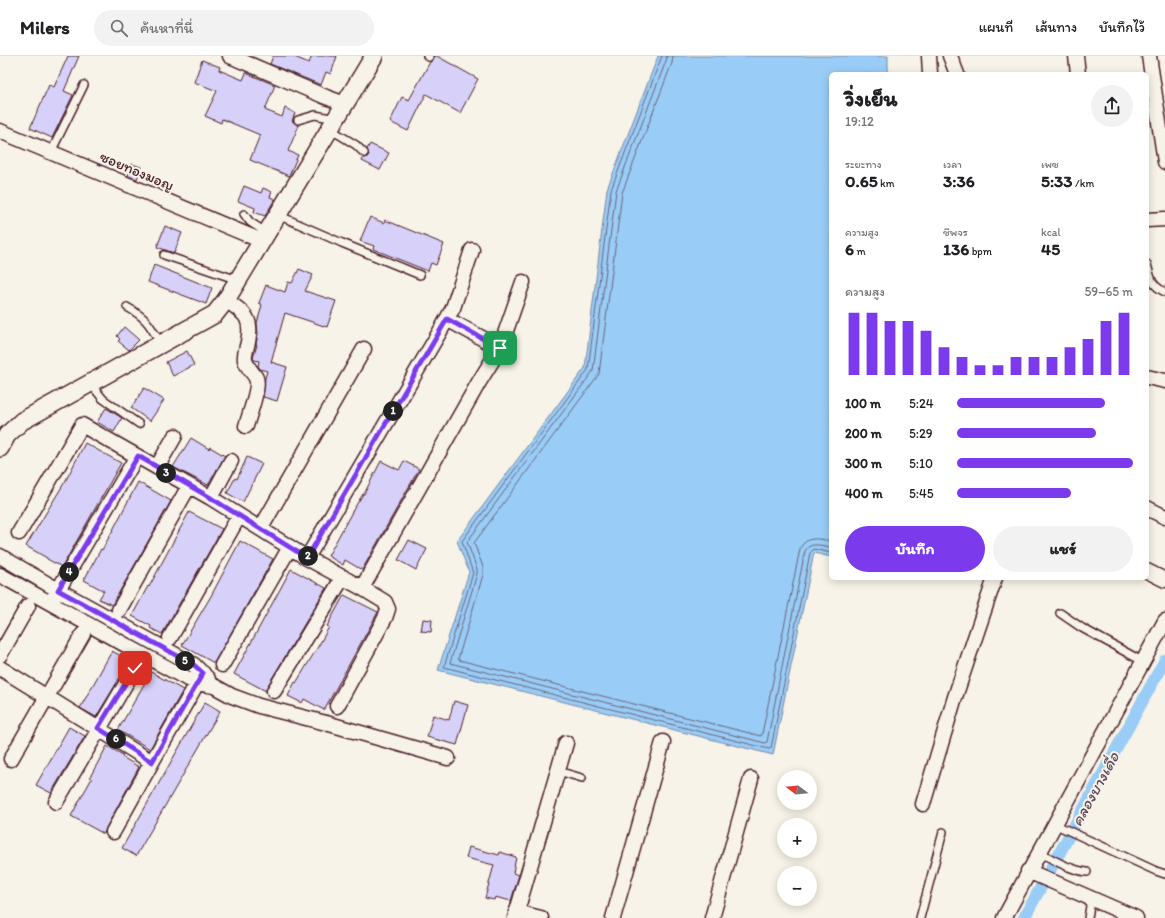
<!DOCTYPE html>
<html lang="th">
<head>
<meta charset="utf-8">
<style>
	:root { --surface:#fff; --page:#f2f2f2; --text:#202124; --muted:#757577; --line:#e0e0e0; --accent:#7c3aed }
	body { margin:0; font-family:Itim,"Playpen Sans Thai",sans-serif; background:var(--page); color:var(--text); height:100vh; display:flex; flex-direction:column; font-size:15px; white-space:nowrap }
	* { box-sizing:border-box; margin:0 }
	p { font-size:13px; color:var(--muted) }
	.icon { flex:none; width:22px; height:22px; fill:none; stroke:currentColor; stroke-width:2; stroke-linecap:round; stroke-linejoin:round }
	.map { position:relative; flex:1; overflow:hidden }
	.side { position:absolute; left:829px; top:16px; width:320px; height:508px; display:flex; flex-direction:column; background:var(--surface); border-radius:6px; box-shadow:0 2px 10px #0003 }
	.side>* { flex:none }
	.needle { width:26px; rotate:286deg }
	.controls { position:absolute; left:777px; top:714px; display:grid; gap:8px }
	.controls a { display:grid; place-items:center; width:40px; height:40px; border-radius:50%; background:var(--surface); box-shadow:0 2px 10px #0003; font-size:20px }
	.pin { position:absolute; display:grid; place-items:center; width:34px; height:34px; color:#fff; margin:-17px; border-radius:8px; box-shadow:0 2px 6px #0006 }
	.km { position:absolute; width:20px; height:20px; margin:-10px; border-radius:50%; background:#222; color:#fff; font-size:11px; line-height:20px; text-align:center }
	.round { display:grid; place-items:center; flex:none; width:42px; height:42px; border-radius:21px; background:var(--page) }
	.overview { display:flex; align-items:center; justify-content:space-between; height:68px; padding:0 16px }
	h1 { font-size:22px; font-weight:700; line-height:30px }
	.metrics { display:grid; grid-template-columns:repeat(3,1fr); gap:6px; height:68px; padding:4px 16px }
	.metrics div { display:grid; align-content:center }
	.metrics b { font-size:17px; font-weight:700 }
	.metrics small { font-size:11px; font-weight:400 }
	.metrics p { font-size:11px }
	.chart { height:112px; padding:8px 16px }
	.chart p { display:flex; justify-content:space-between }
	.chart svg { width:100%; height:72px; margin-top:4px; stroke:var(--accent); stroke-width:6 }
	.primary-button { display:flex; gap:8px; margin-top:auto; padding:8px 16px }
	.primary-button a { flex:1; height:46px; border-radius:24px; background:var(--accent); color:#fff; font-size:16px; font-weight:700; line-height:46px; text-align:center }
	.primary-button a+a { background:var(--page); color:var(--text) }
	ul { padding:0 16px; list-style:none; font-size:13px }
	li { display:grid; grid-template-columns:64px 48px 1fr; align-items:center; height:30px }
	li i { height:10px; border-radius:5px; background:var(--accent) }
	header { display:flex; align-items:center; gap:24px; box-sizing:border-box; height:56px; padding:0 20px; background:var(--surface); border-bottom:1px solid var(--line) }
	header strong { font-size:19px }
	nav { display:flex; gap:22px; margin-inline-start:auto; font-size:14px }
	.search { width:280px; height:36px; background:var(--page); display:flex; align-items:center; gap:10px; box-sizing:border-box; padding:0 14px; border-radius:22px; color:var(--muted); font-size:15px }
	.map>svg:first-child { display:block }
	.water { fill:#99ccf6; stroke:#7987a5 }
	.lines { fill:none; stroke-linecap:round; stroke-linejoin:round }
	.shore { stroke:#6a647c; stroke-width:1 }
	.canal { stroke:#99ccf6; stroke-width:12 }
	.building { fill:#d7d0f8; stroke:#4a1f2b }
	.service-casing { stroke:#4a1f2b; stroke-width:10 }
	.minor-casing { stroke:#4a1f2b; stroke-width:17 }
	.tertiary-casing { stroke:#4a1f2b; stroke-width:20 }
	.service { stroke:#f7f3e8; stroke-width:7 }
	.minor { stroke:#f7f3e8; stroke-width:14 }
	.tertiary { stroke:#f7f3e8; stroke-width:17 }
	.route-casing { stroke:#fff; stroke-width:8 }
	.route { stroke:#7c3aed; stroke-width:5 }
	.labels { text-anchor:middle; dominant-baseline:central; stroke-width:4; stroke-linejoin:round; paint-order:stroke }
	.street-label { font-size:15px; fill:#4a1f2b; stroke:#f7f3e8 }
	.water-label { font-size:16px; font-style:italic; fill:#5e4a5e; stroke:#f7f3e8 }
</style>
</head>
<body>
<header>
<strong>Milers</strong>
<div class="search"><svg class="icon" aria-label="search" viewBox="0 0 24 24"><circle cx="10" cy="10" r="6"/><path d="M15 15l6 6"/></svg>ค้นหาที่นี่</div>
<nav><a>แผนที่</a><a>เส้นทาง</a><a>บันทึกไว้</a></nav>
</header>
<div class="map">
<svg width="1165" height="862" viewBox="0 0 1165 862">
	<rect width="100%" height="100%" fill="#f7f3e8"/>
	<filter id="ink" filterUnits="userSpaceOnUse"><feTurbulence type="fractalNoise" baseFrequency=".025" numOctaves="2"/><feDisplacementMap in="SourceGraphic" scale="8" xChannelSelector="R" yChannelSelector="G"/><feConvolveMatrix kernelMatrix="1 2 1 2 8 2 1 2 1" color-interpolation-filters="sRGB"/></filter>
	<g filter="url(#ink)">
		<path class="water" d="M658 0H888V18H831V501L814 497 773 699 438 614 469 516 457 485 585 312 607 133Z"/>
		<g class="lines">
			<path class="shore" d="M662 0 611 134 588 314 462 485 473 517 444 611 769 693 771 692 810 497 814 493 831 497
				M667 0 666 5 616 135 593 315 467 486 477 513V518L450 607 765 687 767 686 805 495C811 485 821 490 831 491
				M673 0 672 7 622 137 599 318 474 487 483 511V519L458 603 459 604 761 680 762 678 800 493C806 479 819 483 831 485"/>
			<path class="canal" d="M1024 862 1165 604"/>
		</g>
		<path class="building" d="M68 0H79L64 35 73 39 52 82 30 72 49 29 54 31Z
			M273 0H292L309 7 312 0H337L331 18 326 16 321 29 270 8Z
			M434 0H437L478 23 460 57 426 38 408 75 390 66 402 41 409 44 430 6 433 4Z
			M202 4 220 11 219 14 243 24 246 17 275 29 265 54 282 61 285 52 295 57 292 65 299 69 288 95 298 99 289 120 250 104 260 79 222 63 221 67 205 60 217 35 194 26Z
			M370 88 389 97 380 114 362 105 363 102H366L369 99 367 93Z
			M132 108 141 111 137 123 128 120Z
			M244 130 261 137 263 132 272 136 270 141 275 143 265 160 254 156 255 152 238 145Z
			M370 161 384 167 385 164 444 188 436 209 431 207 428 215 373 193 374 190 360 185Z
			M165 170 182 177 174 197 157 191Z
			M154 209 212 232 206 248 148 226Z
			M299 213 313 219 305 235 336 245 327 271 285 257 271 306 287 311 277 345 263 341 265 322 267 315 260 313 258 310 259 305 254 304 253 302 257 289 256 288 258 278 257 267 262 249 259 247 266 229 285 236 288 226 292 227Z
			M124 271 139 284 129 294 118 285 120 283 117 280Z
			M187 295 194 309 173 320 166 306Z
			M144 332 164 344 150 365 131 352Z
			M106 352 122 362 114 376 97 366Z
			M191 382 209 393 210 391 225 400 208 429 173 411Z
			M85 387 121 407 62 511 47 503V502L26 490 66 424Z
			M247 401 262 408 243 446 227 437 235 422 237 423Z
			M381 405 399 414 404 405 419 413 362 514 345 504 343 509 328 500 353 454 363 438H364Z
			M138 426 171 445 112 549 99 543 104 535 84 524 101 493 102 494 114 472Z
			M189 456 222 473 162 578 150 572 151 570 132 560 148 530 149 531Z
			M409 484 427 493 416 514 398 504Z
			M240 485 273 503 214 607 182 589 211 540Z
			M291 513 326 532 267 631 266 635 234 618Z
			M344 539 378 556 324 654 304 643 302 647 288 640 295 626 296 627 319 589 329 571 327 570Z
			M423 563 432 564 431 576 421 575Z
			M112 595 130 605 96 661 80 652Z
			M151 616 183 634 150 693 118 674Z
			M454 645 468 649 457 689 427 681 433 659 449 664Z
			M205 646 220 655 136 800 122 792Z
			M69 671 85 680 51 737 36 729Z
			M107 690 123 699 122 701 139 711 106 772 104 778 71 760 92 722 90 721Z
			M469 791 499 799 500 796 516 801 513 817 519 819 511 845 495 841 494 844 485 842 494 809 466 802Z"/>
		<g class="lines">
			<defs>
				<path id="service" d="M427 0 429 1
					M298 64 315 59 336 63
					M330 73 356 89 364 97
					M51 96 84 29
					M244 158 250 166 267 177
					M278 159 342 187 420 219
					M164 199 238 224
					M1147 208C1151 223 1151 229 1165 236
					M127 251C148 263 149 268 161 288
					M90 327 103 343 139 368
					M1060 557 1082 572 1142 605
					M558 715 582 722
					M1054 768 1156 815 1165 818
					M1039 796C1054 804 1070 814 1087 816
					M1088 841 1090 850 1088 862
					M920 862 943 776"/>
				<path id="minor" d="M230 0 326 41 345 48
					M929 0 930 18
					M950 0 957 18
					M1076 0 1078 18
					M1149 0 1165 106
					M0 75 262 185
					M1147 164 1165 163
					M226 244C244 257 253 261 248 286 247 291 244 298 245 304 247 312 253 316 256 322 260 330 249 360 246 370
					M447 263 500 292
					M1147 321 1165 325
					M157 411 175 380
					M211 442 231 405
					M1147 452 1165 461
					M261 472 364 293
					M19 477 82 369 211 442 307 502 362 532 385 546 388 553 385 562 337 650
					M0 500 58 534 194 609 208 623
					M307 502 442 272 453 252 472 194
					M1147 515 1165 524
					M0 519 122 587 186 622 197 627 214 630 232 640 259 650 326 667 448 702
					M362 532 479 326 500 292 523 226
					M54 541 137 400
					M119 554 189 430
					M170 582 239 460
					M0 599 28 550
					M222 609 290 491
					M0 612 152 706 203 617
					M274 635 343 521
					M11 703 83 578
					M56 746 135 612
					M923 748 955 641 995 522
					M113 776 152 706
					M1028 815 1136 862
					M516 856 541 862
					M515 862 566 687
					M613 862 663 686
					M712 862 751 723
					M1004 862 1165 565"/>
				<path id="tertiary" d="M0 392 7 379 22 365 215 258 226 244 374 0"/>
			</defs>
			<use href="#service" class="service-casing"/>
			<use href="#minor" class="minor-casing"/>
			<use href="#tertiary" class="tertiary-casing"/>
			<use href="#service" class="service"/>
			<use href="#minor" class="minor"/>
			<use href="#tertiary" class="tertiary"/>
		</g>
	</g>
	<g class="lines" filter="url(#ink)">
		<defs>
			<path id="route" d="M135 612 98 672 152 706 203 617 194 609 58 534 138 400 211 442 307 502 447 263 500 292"/>
		</defs>
		<use href="#route" class="route-casing"/>
		<use href="#route" class="route"/>
	</g>
	<g class="labels">
		<g class="street-label">
			<text transform="translate(137 115) rotate(23)">ซอยทองมอญ</text>
		</g>
		<g class="water-label">
			<text transform="translate(1095 733) rotate(-61)">คลองบางเดื่อ</text>
		</g>
	</g>
</svg>
<div class="controls">
<a><svg class="needle" viewBox="-14 -14 28 28"><path d="M0-13l5 13h-10z" fill="#e53935"/><path d="M0 13l5-13h-10z" fill="#757577"/></svg></a>
<a>+</a>
<a>−</a>
</div>
<div class="pin" style="left:500px;top:292px;background:#1e9e55"><svg class="icon" aria-label="arrive" viewBox="0 0 24 24"><path d="M6 21V4h12l-3 4 3 4H6"/></svg></div>
<div class="pin" style="left:135px;top:612px;background:#d93025"><svg class="icon" aria-label="check" viewBox="0 0 24 24"><path d="M5 12l5 5 9-10"/></svg></div>
<b class="km" style="left:393px;top:355px">1</b>
<b class="km" style="left:308px;top:500px">2</b>
<b class="km" style="left:166px;top:417px">3</b>
<b class="km" style="left:69px;top:516px">4</b>
<b class="km" style="left:185px;top:605px">5</b>
<b class="km" style="left:116px;top:683px">6</b>
<section class="side">
<div class="overview"><div><h1>วิ่งเย็น</h1><p>19:12</p></div><a class="round"><svg class="icon" aria-label="share" viewBox="0 0 24 24"><path d="M12 15V3M7 8l5-5 5 5M5 13v7h14v-7"/></svg></a></div>
<div class="metrics">
<div><p>ระยะทาง</p><b>0.65<small> km</small></b></div>
<div><p>เวลา</p><b>3:36</b></div>
<div><p>เพซ</p><b>5:33<small> /km</small></b></div>
</div>
<div class="metrics">
<div><p>ความสูง</p><b>6<small> m</small></b></div>
<div><p>ชีพจร</p><b>136<small> bpm</small></b></div>
<div><p>kcal</p><b>45</b></div>
</div>
<div class="chart"><p><span>ความสูง</span>59–65 m</p>
<svg viewBox="0 0 160 44" preserveAspectRatio="none"><path d="M5 44V6M15 44V6M25 44V11M35 44V11M45 44V17M55 44V27M65 44V33M75 44V38M85 44V38M95 44V33M105 44V33M115 44V33M125 44V27M135 44V22M145 44V11M155 44V6"/></svg>
</div>
<ul>
<li><b>100 m</b>5:24<i style="width:84%"></i></li>
<li><b>200 m</b>5:29<i style="width:79%"></i></li>
<li><b>300 m</b>5:10<i style="width:100%"></i></li>
<li><b>400 m</b>5:45<i style="width:65%"></i></li>
</ul>
<div class="primary-button"><a>บันทึก</a><a>แชร์</a></div>
</section>
</div>
</body>
</html>
